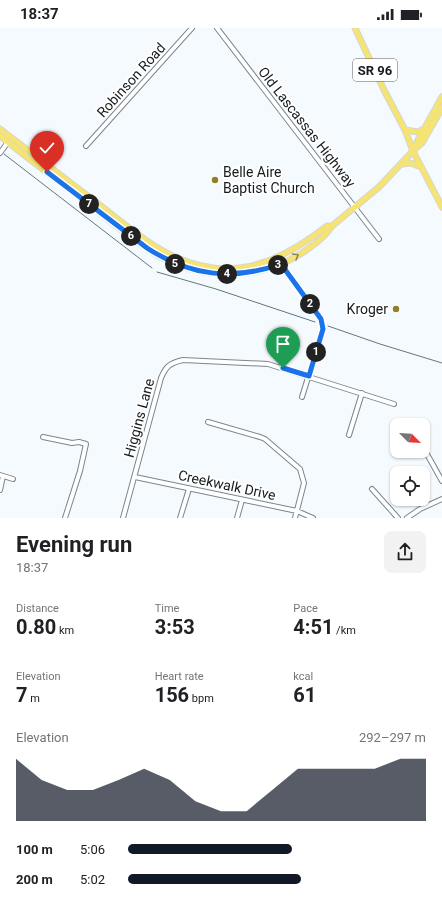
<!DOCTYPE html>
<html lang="en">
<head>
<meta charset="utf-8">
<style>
	:root { --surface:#fff; --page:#f2f2f2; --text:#202124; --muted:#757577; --accent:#111827 }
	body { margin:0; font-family:Roboto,sans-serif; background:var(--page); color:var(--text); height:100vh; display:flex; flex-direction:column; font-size:15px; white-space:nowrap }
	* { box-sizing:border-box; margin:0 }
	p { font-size:13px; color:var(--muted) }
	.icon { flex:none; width:22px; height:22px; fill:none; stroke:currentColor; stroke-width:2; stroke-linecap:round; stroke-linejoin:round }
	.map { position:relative; height:490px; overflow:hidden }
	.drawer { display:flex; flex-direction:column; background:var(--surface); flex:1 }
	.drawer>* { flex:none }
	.needle { width:26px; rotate:114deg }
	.controls { position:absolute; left:390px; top:390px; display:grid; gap:8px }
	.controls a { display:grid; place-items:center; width:40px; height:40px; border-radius:8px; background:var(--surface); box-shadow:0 1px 3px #0004; font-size:20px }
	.pin { position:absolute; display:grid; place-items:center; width:34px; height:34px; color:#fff; margin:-41px -17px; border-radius:50% 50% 50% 0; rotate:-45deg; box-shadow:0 0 4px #0007 }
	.pin .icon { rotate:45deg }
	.km { position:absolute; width:20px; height:20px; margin:-10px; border-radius:50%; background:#222; color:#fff; font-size:11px; line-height:20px; text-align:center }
	.round { display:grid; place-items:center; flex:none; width:42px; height:42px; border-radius:8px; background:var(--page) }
	.headline { display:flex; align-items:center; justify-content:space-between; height:68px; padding:0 16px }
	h1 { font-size:22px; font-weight:700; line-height:30px }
	.figures { display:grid; grid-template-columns:repeat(3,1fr); gap:6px; height:68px; padding:4px 16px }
	.figures div { display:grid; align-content:center }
	.figures b { font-size:20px; font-weight:700 }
	.figures small { font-size:11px; font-weight:400 }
	.figures p { font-size:11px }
	.chart { height:112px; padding:8px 16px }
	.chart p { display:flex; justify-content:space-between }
	.chart svg { width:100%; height:72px; margin-top:4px; fill:var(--accent); opacity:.7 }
	ul { padding:0 16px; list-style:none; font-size:13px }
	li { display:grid; grid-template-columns:64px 48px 1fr; align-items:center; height:30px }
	li i { height:10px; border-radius:5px; background:var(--accent) }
	.status { display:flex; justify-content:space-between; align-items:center; height:28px; padding:0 20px; background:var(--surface); direction:ltr }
	.status svg { height:11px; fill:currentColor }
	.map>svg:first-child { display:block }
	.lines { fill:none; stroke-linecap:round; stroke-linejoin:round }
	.stream { stroke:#617785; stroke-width:1 }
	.minor-casing { stroke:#7a868e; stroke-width:6 }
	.major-casing { stroke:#d5d6d6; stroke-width:7 }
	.minor { stroke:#fff; stroke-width:4 }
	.major { stroke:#f5e373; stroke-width:5 }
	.oneway { stroke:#91894c }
	.route-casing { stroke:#fff; stroke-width:8 }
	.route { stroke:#1a73e8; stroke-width:5 }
	.poi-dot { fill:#908128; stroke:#fff; stroke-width:1.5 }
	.labels { text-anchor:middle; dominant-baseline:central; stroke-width:4; stroke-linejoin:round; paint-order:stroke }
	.shield { fill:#fff; stroke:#5c5f61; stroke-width:1 }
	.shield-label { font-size:13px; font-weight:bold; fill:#161b1d }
	.street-label { font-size:14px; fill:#161b1d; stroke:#fff }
	.poi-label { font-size:14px; fill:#161b1d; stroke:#fff; text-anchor:start }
</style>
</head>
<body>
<div class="status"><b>18:37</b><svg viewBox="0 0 49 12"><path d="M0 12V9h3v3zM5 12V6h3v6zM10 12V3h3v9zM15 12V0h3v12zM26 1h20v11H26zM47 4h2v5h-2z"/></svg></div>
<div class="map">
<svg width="442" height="490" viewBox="0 0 442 490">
	<rect width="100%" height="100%" fill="#f5fafe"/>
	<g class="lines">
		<path class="stream" d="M4 126 152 240
			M157 244 216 261 315 294
			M328 298 380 316 442 335"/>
		<defs>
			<path id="minor" d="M217 0 379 211
				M86 118 192 0
				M0 125 8 114
				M278 230 281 236 321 291 323 301 302 369
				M208 394 260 409 265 411 300 441 304 455 295 490
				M349 407 362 365
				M43 409 72 415 79 414 86 416 80 443 65 490
				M423 419 442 453
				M0 447 13 451
				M135 449 297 483 313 490
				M372 461 398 490
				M0 462 3 448
				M123 490 161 350C166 338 170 335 183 332L268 336 394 376
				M180 490 189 461
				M237 490 242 472
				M407 490 420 481 442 471"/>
			<path id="major" d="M355 0 384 62 405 102 413 123 442 179
				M0 101C34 127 67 152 101 178 122 194 142 212 165 224 226 257 276 238 327 198H332
				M405 102 418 104 424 101
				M0 108C30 132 61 155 91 178 114 196 137 216 162 230 198 249 239 251 276 238 295 231 322 214 332 198L379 159 413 123 422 115 442 80
				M413 122 418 112 442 69
				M402 136 411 135 421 139"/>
		</defs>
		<use href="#minor" class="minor-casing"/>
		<use href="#major" class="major-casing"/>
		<use href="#minor" class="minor"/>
		<use href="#major" class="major"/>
	</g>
	<defs><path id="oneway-chevron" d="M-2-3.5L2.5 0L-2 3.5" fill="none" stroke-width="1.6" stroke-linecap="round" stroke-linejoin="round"/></defs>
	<use class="oneway" href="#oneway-chevron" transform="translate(296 228) rotate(-30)"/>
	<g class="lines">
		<defs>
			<path id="route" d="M47 144 147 220C190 248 232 253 281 236L321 291 323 301 309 348 283 340"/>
		</defs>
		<use href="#route" class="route-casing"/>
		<use href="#route" class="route"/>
	</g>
	<g class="poi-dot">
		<circle cx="215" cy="152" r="4"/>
		<circle cx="396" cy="281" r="4"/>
	</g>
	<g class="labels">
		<rect class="shield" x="353" y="31" width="44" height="22" rx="3"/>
		<g class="shield-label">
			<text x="375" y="42">SR 96</text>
		</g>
		<g class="street-label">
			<text transform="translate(131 52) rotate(-48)">Robinson Road</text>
			<text transform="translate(307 99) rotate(52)">Old Lascassas Highway</text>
			<text transform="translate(139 390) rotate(-75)">Higgins Lane</text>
			<text transform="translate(227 457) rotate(12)">Creekwalk Drive</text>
		</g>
		<g class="poi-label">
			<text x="223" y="144">Belle Aire<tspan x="223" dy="16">Baptist Church</tspan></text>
			<text x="388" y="281" text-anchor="end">Kroger</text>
		</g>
	</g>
</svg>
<div class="controls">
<a><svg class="needle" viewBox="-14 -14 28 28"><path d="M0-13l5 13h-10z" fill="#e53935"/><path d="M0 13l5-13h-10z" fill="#757577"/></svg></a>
<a><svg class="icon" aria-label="locate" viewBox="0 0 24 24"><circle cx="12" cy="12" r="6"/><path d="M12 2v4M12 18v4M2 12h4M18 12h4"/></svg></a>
</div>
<div class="pin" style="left:283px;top:340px;background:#1e9e55"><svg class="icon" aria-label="arrive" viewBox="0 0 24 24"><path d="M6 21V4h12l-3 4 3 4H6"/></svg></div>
<div class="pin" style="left:47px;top:144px;background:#d93025"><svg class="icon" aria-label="check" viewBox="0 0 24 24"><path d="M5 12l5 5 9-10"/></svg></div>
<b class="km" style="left:316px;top:324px">1</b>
<b class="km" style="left:310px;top:276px">2</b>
<b class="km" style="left:278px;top:237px">3</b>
<b class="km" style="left:227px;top:246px">4</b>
<b class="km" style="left:175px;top:236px">5</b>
<b class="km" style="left:131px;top:208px">6</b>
<b class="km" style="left:89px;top:176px">7</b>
</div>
<section class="drawer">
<div class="headline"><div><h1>Evening run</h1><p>18:37</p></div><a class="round"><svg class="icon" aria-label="share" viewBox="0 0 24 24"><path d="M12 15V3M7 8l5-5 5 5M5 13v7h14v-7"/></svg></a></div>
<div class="figures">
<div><p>Distance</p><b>0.80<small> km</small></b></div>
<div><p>Time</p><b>3:53</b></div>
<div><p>Pace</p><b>4:51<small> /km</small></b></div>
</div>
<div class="figures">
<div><p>Elevation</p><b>7<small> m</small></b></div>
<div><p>Heart rate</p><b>156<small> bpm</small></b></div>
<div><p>kcal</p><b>61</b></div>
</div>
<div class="chart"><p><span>Elevation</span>292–297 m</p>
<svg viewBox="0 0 160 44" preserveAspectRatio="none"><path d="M0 44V6L10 19L20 25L30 25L40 19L50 12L60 19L70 32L80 38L90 38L100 25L110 12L120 12L130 12L140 12L150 6L160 6V44z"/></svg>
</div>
<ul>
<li><b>100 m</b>5:06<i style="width:55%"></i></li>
<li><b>200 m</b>5:02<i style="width:58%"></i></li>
</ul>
</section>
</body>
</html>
